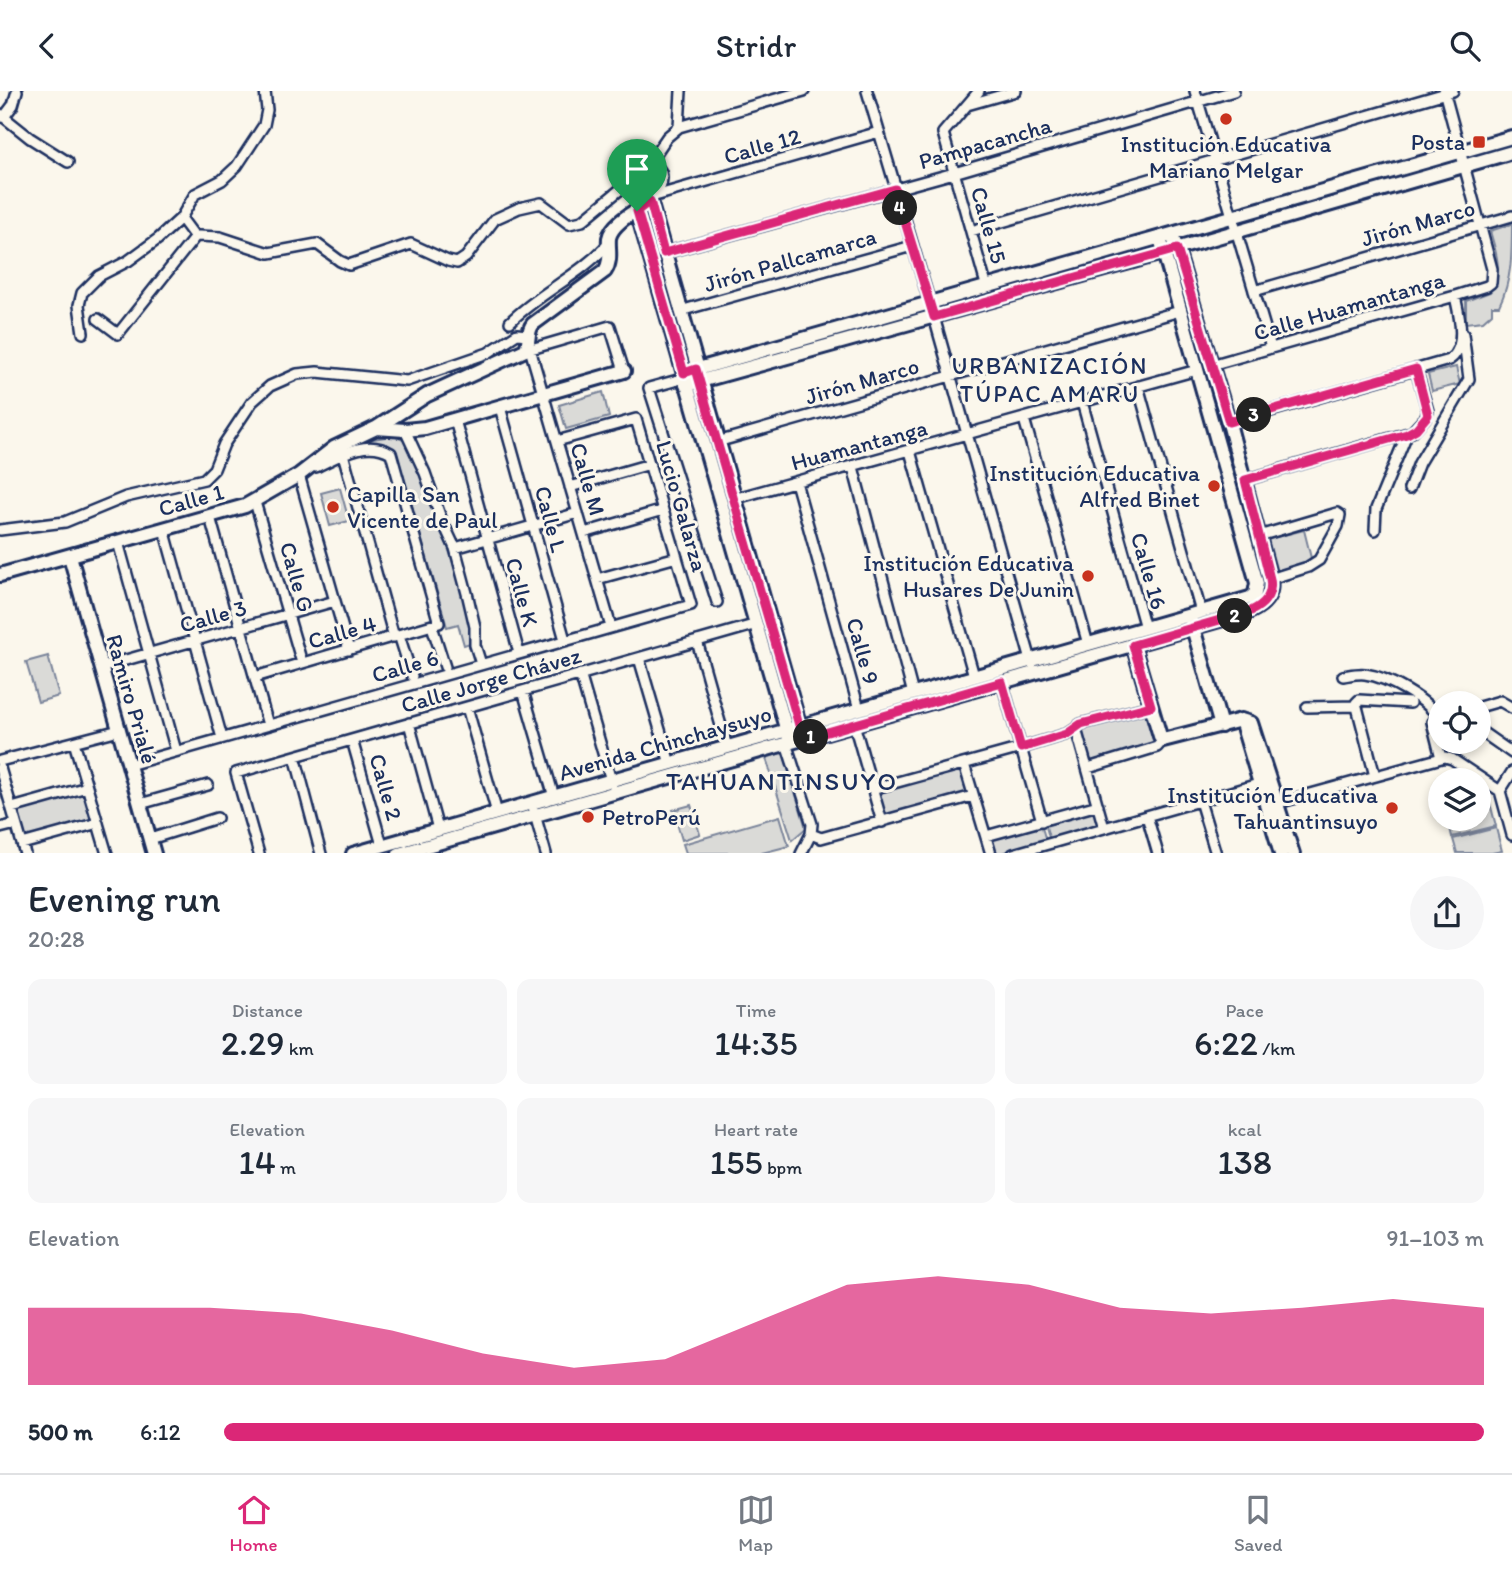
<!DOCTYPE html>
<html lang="en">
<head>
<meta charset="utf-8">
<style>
	:root { --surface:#fff; --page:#f6f6f7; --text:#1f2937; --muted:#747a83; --line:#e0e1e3; --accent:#db2777 }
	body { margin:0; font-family:Itim,sans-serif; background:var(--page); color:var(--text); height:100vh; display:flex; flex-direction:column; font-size:26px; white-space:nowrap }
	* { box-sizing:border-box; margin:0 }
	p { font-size:23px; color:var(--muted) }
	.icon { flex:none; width:38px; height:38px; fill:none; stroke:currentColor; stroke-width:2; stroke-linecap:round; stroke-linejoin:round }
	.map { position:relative; height:762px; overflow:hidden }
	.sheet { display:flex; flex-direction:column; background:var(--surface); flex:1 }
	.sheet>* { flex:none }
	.buttons { position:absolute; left:1428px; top:600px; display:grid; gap:14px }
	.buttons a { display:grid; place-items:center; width:63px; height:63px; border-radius:50%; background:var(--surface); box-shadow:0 4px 10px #0003; font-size:35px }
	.pin { position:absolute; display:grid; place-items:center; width:60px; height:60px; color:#fff; margin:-72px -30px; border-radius:50% 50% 50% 0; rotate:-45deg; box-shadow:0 0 7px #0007 }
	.pin .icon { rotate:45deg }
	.km { position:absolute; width:35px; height:35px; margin:-18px; border-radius:50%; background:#222; color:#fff; font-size:19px; line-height:35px; text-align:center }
	.round { display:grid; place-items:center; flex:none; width:74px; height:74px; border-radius:37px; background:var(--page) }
	.head { display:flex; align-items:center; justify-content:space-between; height:119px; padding:0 28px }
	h1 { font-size:38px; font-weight:600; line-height:52px }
	.stats { display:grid; grid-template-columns:repeat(3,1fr); gap:10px; height:119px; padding:7px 28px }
	.stats div { display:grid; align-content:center; border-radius:14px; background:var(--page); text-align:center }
	.stats b { font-size:35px; font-weight:600 }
	.stats small { font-size:19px; font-weight:400 }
	.stats p { font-size:19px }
	.chart { height:196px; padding:14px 28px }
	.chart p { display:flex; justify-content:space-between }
	.chart svg { width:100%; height:126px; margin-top:7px; fill:var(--accent); opacity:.7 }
	ul { padding:0 28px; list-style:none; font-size:23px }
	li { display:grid; grid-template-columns:112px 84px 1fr; align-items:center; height:52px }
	li i { height:18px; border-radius:9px; background:var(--accent) }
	header { display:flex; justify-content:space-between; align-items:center; height:91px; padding:0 28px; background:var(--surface); font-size:32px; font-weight:600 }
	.tabs { display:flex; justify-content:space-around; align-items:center; height:98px; border-top:2px solid var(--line); background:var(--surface); font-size:19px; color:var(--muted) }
	.tabs a { display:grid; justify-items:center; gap:4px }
	.tabs .on { color:var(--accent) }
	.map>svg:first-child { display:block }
	.green { fill:#dadad7; stroke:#7a849a; stroke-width:2 }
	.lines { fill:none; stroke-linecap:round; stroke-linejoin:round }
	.street-casing { stroke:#1b2f5e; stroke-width:14 }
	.secondary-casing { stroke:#1b2f5e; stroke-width:18 }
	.street { stroke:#fbf7ec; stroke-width:9 }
	.secondary { stroke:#fbf7ec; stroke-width:12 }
	.route-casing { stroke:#fff; stroke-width:14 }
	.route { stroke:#db2777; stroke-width:9 }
	.poi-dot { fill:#c8321e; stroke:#fbf7ec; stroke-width:2.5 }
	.labels { text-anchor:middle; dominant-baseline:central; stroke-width:6; stroke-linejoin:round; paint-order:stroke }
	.poi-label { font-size:23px; fill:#1b2f5e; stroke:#fbf7ec; text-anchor:end }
	.street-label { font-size:23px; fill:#1b2f5e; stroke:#fbf7ec }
	.neighbourhood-label { font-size:24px; letter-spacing:2px; fill:#1b2f5e; stroke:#fbf7ec }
	.quarter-label { font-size:26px; letter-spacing:2px; fill:#1b2f5e; stroke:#fbf7ec }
</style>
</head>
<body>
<header><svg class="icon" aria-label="back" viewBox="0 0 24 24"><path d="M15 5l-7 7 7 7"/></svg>Stridr<svg class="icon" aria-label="search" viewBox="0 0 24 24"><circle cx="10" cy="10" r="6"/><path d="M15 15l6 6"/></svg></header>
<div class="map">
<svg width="1512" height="763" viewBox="0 0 1512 763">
	<rect width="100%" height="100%" fill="#fbf7ec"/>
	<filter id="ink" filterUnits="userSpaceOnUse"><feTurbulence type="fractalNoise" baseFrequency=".0143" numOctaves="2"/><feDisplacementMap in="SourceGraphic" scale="14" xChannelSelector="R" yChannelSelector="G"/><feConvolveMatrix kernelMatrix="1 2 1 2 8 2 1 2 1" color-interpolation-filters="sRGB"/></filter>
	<g filter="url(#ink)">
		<path class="green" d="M1512 133C1512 162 1512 189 1499 215H1492V222L1483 230 1466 232V210L1490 201C1504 181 1496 161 1490 140Z
			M1456 276 1460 293 1432 300 1428 283Z
			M603 301 609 326 566 338 559 314Z
			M385 346H396L406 350C427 395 444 441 458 488 464 509 474 531 470 552L464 554 458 533 447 536 397 363C387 351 371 352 356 355L355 351Z
			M340 397 349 430 330 435 321 402Z
			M1304 439 1312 471 1277 481 1268 448Z
			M48 565 59 605 38 611 26 571Z
			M1149 618 1159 653 1090 674 1079 638Z
			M781 662 784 664 806 737 792 749 766 667Z
			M963 676 971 704 883 729 875 699Z
			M85 699 94 730 26 749 17 718Z
			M1490 712 1496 735 1452 746 1448 728H1479V715Z
			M691 714 700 743 682 749 673 719Z
			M1096 717 1101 735 1050 750 1045 732Z
			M780 725 789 755 762 762H686L683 753Z
			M1041 733 1046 750 1002 762H994L989 747Z
			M1496 737 1502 760 1492 762H1457L1453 748Z"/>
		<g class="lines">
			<defs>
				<path id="street" d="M867 0 934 226 1032 573
					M979 0 943 42 987 197
					M1195 0 1271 257
					M967 14 1016 0
					M0 23 30 47 68 71
					M4 26 13 14 17 0
					M679 36 681 0
					M651 72C666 79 664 92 655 104
					M655 105 879 41
					M181 127 195 146
					M971 140 1453 0
					M664 162 954 82 1234 0
					M1254 200 1512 125
					M680 220 912 155
					M98 228 118 243 195 146 198 145 220 146 269 162 317 153 340 170 349 174 411 153 448 170 457 172 466 166 495 128 519 117 541 112 569 133 582 130 622 97 639 87 667 46 679 36 804 0
					M510 231C540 201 581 184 609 152
					M83 242 79 214 82 202 99 185 128 170 158 148 181 127 195 103 222 89 237 75 264 34 267 19 265 0
					M528 251 611 536
					M531 258 610 235 624 280
					M1211 274 1455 205 1487 195 1491 192 1492 178 1444 0
					M685 287 649 297 717 511
					M1138 295 1201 521
					M1082 311 1145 537
					M500 316 565 549
					M1024 328 1088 553
					M455 329 519 562
					M1229 332 1449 269C1468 257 1459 223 1455 205
					M405 339 425 382 441 427 455 457 468 506 475 536V554L481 573
					M717 351 1180 220
					M910 360 974 585
					M343 363 394 546
					M853 376 913 603
					M303 382 299 384 349 559
					M1245 389 1412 341 1425 327 1428 320 1416 278
					M796 391 859 618
					M570 396 650 373
					M1409 398 1419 372 1469 288 1463 243
					M733 408 1197 279
					M255 411 302 572
					M210 426 268 634
					M164 438 222 647
					M0 439 65 431 126 406 204 388 214 378 224 353 252 311 270 295 297 283 317 281 407 290 488 262 517 243 528 244
					M1375 439 1376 418 1407 343
					M584 442 663 419
					M1259 445 1337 422 1340 424 1338 435 1319 469 1308 476 1270 488
					M118 451 176 660
					M455 457 578 422
					M597 488 677 466
					M432 535 445 576
					M399 544 412 585
					M697 550 727 656
					M639 567 670 673
					M101 576 335 510
					M580 583 612 693
					M1343 585C1350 584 1358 582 1365 583 1387 586 1430 609 1439 629
					M255 586 439 532 391 362C366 347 339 365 316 376
					M1002 591 1042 730
					M523 600 554 706
					M467 616 497 722
					M1307 616 1356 615
					M1479 616 1500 610 1512 617
					M1440 628 1432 631 1441 667
					M409 632 438 738
					M854 633 882 731
					M1076 638 1104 737
					M1479 639 1512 662
					M352 649 382 754
					M74 651 107 763
					M786 652 812 733 811 743 801 763
					M295 665 321 763
					M0 670 119 639
					M964 673 991 763
					M129 674 691 514 636 328 557 350
					M0 677 25 763
					M1088 677 1157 656 1163 649
					M1375 685 1356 612 1359 609 1410 612
					M872 698 1021 657 1067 643 1081 633 1151 615
					M1500 700 1512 681
					M1200 710 1216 763
					M1278 712 1445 666 1452 668 1500 700 1512 744
					M140 713 208 694
					M12 717 87 696
					M534 720 546 763
					M1147 725 1158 763
					M0 737 16 733
					M811 743 821 747 973 705
					M986 745 1098 714
					M150 748 217 727
					M22 753 98 732
					M259 763 236 682 757 533
					M1013 763 1262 692"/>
				<path id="secondary" d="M637 120 788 644
					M684 282 1512 46
					M686 294 1155 164 1512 61
					M376 337 427 304 525 259C531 251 526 241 533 233L605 180C612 169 608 159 609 147 612 131 638 119 650 110L802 643
					M70 465 154 763
					M0 484 245 415 299 384 334 357 376 337 405 339 425 337 624 280
					M1191 530 1221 635
					M1133 554 1160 645 1163 649 1241 629 1251 632 1293 763
					M1241 629 1281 763
					M353 763 1250 507 1255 503 1257 492 1160 147
					M399 763 1251 520C1265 513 1273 504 1270 488L1229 332 1172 143"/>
			</defs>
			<use href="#street" class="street-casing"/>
			<use href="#secondary" class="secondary-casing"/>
			<use href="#street" class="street"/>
			<use href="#secondary" class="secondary"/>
		</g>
	</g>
	<g class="lines" filter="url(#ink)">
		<defs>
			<path id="route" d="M895 98 934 226 1177 158 1229 331 1416 278 1428 324 1416 338 1407 343 1245 389 1270 488C1273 504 1265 513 1251 520L1133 554 1151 615 1081 633 1067 643 1021 657 1002 591 803 648 696 278 684 282 637 120 650 110 664 162Z"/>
		</defs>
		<use href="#route" class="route-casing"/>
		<use href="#route" class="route"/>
	</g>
	<g class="poi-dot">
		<circle cx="1226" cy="28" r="7"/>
		<rect x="1472" y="44" width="14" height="14" rx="3.5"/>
		<circle cx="1214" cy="395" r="7"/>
		<circle cx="333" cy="416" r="7"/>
		<circle cx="1088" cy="485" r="7"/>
		<circle cx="1392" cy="717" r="7"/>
		<circle cx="588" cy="726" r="7"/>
	</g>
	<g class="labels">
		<g class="poi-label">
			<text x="1465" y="51">Posta</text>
			<text x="1226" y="53" text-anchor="middle">Institución Educativa<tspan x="1226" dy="26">Mariano Melgar</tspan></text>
			<text x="1200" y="382">Institución Educativa<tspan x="1200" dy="26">Alfred Binet</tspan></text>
			<text x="347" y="403" text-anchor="start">Capilla San<tspan x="347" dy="26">Vicente de Paul</tspan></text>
			<text x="1074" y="472">Institución Educativa<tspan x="1074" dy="26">Husares De Junin</tspan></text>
			<text x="1378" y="704">Institución Educativa<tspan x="1378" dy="26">Tahuantinsuyo</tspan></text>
			<text x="602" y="726" text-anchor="start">PetroPerú</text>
		</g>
		<g class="street-label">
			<text transform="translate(985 52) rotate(-16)">Pampacancha</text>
			<text transform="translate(762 55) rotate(-16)">Calle 12</text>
			<text transform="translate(1418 132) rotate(-16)">Jirón Marco</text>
			<text transform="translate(989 134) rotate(74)">Calle 15</text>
			<text transform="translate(790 169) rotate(-16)">Jirón Pallcamarca</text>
			<text transform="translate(1349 215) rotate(-16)">Calle Huamantanga</text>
			<text transform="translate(862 290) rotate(-16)">Jirón Marco</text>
			<text transform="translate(859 354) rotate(-15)">Huamantanga</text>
			<text transform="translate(588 388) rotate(74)">Calle M</text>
			<text transform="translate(191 409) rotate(-16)">Calle 1</text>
			<text transform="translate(682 415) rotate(74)">Lucio Galarza</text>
			<text transform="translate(551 428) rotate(75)">Calle L</text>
			<text transform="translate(1149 480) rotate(74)">Calle 16</text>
			<text transform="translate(297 486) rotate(74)">Calle G</text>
			<text transform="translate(522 501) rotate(75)">Calle K</text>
			<text transform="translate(213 525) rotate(-16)">Calle 3</text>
			<text transform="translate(342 541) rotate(-16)">Calle 4</text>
			<text transform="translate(863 560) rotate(74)">Calle 9</text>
			<text transform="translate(405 575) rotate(-16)">Calle 6</text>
			<text transform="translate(491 589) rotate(-16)">Calle Jorge Chávez</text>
			<text transform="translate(132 608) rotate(74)">Ramiro Prialé</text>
			<text transform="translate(665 652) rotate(-16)">Avenida Chinchaysuyo</text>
			<text transform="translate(386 696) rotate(74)">Calle 2</text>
		</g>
		<g class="neighbourhood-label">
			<text x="1050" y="274">URBANIZACIÓN<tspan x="1050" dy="28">TÚPAC AMARU</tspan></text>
		</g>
		<g class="quarter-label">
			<text x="782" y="690">TAHUANTINSUYO</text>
		</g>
	</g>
</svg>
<div class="buttons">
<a><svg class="icon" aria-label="locate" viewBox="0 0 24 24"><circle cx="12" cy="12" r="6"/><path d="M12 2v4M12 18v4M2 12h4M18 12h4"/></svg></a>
<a><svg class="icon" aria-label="layers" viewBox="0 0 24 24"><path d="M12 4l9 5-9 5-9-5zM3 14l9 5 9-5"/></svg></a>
</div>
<div class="pin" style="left:637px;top:120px;background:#1e9e55"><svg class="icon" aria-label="arrive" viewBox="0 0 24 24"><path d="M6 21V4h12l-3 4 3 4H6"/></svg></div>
<b class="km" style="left:811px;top:646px">1</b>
<b class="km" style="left:1235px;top:525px">2</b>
<b class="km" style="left:1254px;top:324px">3</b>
<b class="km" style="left:900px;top:117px">4</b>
</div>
<section class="sheet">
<div class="head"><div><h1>Evening run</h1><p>20:28</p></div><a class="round"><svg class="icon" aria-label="share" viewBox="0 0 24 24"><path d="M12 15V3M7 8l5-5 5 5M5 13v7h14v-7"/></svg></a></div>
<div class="stats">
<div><p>Distance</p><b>2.29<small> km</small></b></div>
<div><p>Time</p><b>14:35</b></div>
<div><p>Pace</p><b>6:22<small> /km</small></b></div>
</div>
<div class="stats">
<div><p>Elevation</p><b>14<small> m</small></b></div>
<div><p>Heart rate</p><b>155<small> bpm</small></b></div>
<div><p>kcal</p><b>138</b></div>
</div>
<div class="chart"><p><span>Elevation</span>91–103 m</p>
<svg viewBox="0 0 160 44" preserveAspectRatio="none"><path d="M0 44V17L10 17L20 17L30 19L40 25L50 33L60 38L70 35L80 22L90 9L100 6L110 9L120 17L130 19L140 17L150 14L160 17V44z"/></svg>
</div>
<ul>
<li><b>500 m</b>6:12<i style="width:100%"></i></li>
</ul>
</section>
<nav class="tabs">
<a class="on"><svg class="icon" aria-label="home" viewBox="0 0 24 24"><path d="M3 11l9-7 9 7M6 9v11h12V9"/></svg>Home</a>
<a><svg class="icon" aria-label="map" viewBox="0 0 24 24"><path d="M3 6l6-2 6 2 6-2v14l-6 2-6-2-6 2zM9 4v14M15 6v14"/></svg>Map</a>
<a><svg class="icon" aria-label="saved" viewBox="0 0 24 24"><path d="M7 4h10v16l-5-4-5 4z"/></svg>Saved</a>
</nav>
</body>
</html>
